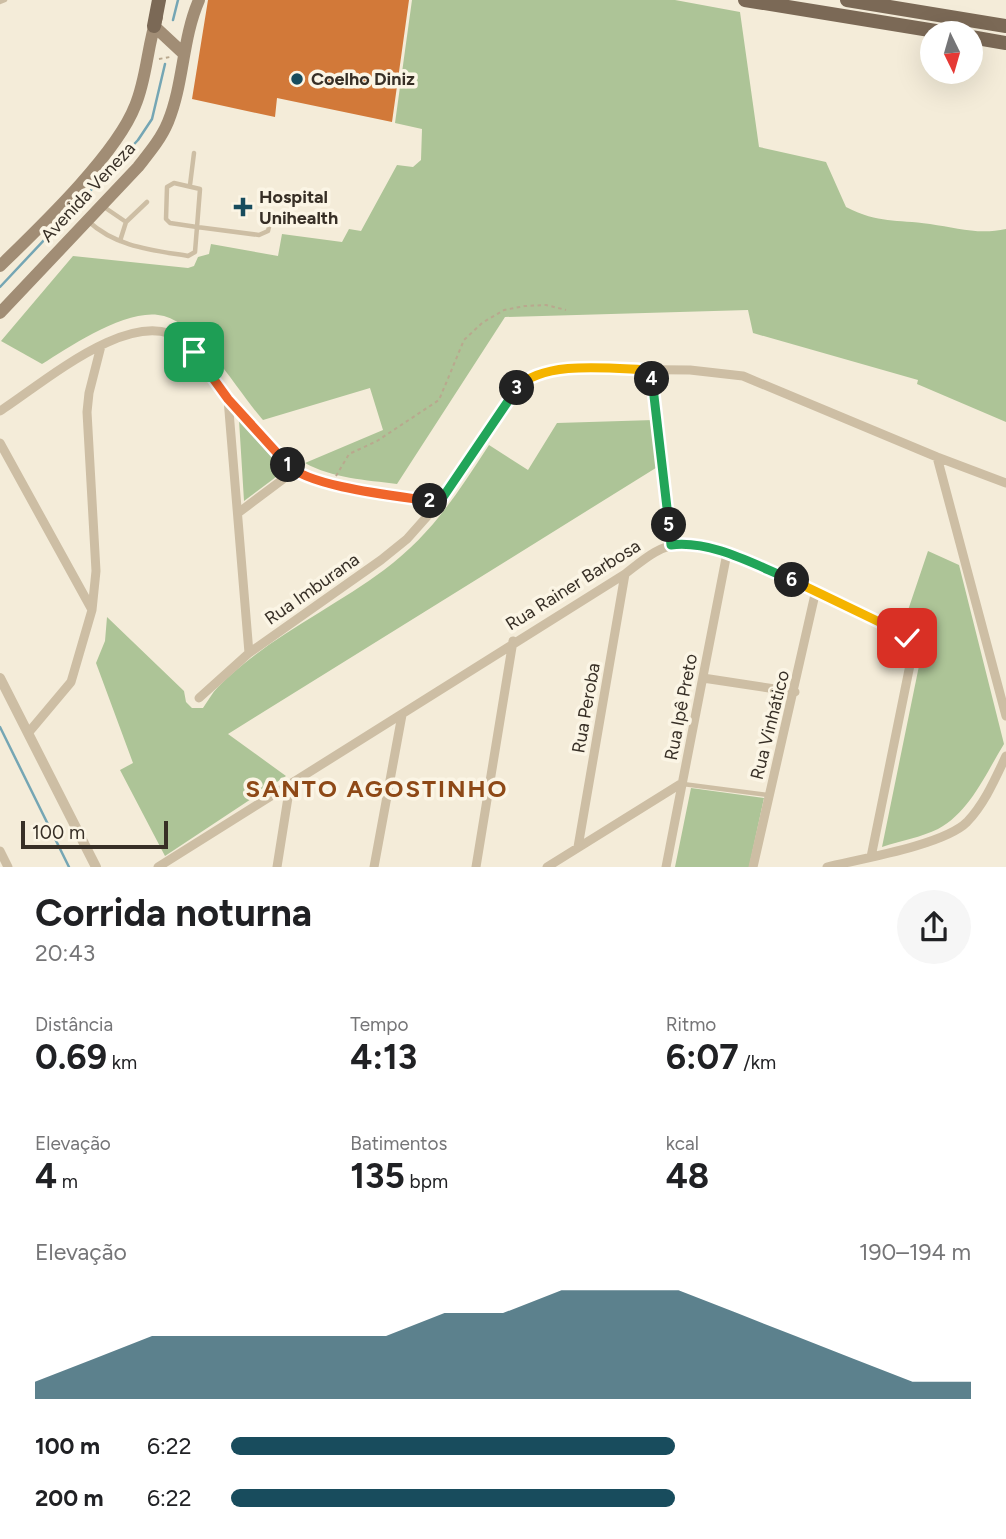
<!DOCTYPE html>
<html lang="pt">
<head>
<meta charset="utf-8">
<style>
	:root { --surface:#fff; --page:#f6f6f6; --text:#202124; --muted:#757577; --accent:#184c5d }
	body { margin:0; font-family:Figtree,sans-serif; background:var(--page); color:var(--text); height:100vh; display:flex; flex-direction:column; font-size:26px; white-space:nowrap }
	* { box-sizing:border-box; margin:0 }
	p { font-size:23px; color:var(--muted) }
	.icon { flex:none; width:38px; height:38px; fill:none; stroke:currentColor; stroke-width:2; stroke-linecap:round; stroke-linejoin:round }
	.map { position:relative; height:867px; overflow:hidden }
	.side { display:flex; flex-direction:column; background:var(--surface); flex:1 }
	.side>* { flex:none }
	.needle { width:46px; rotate:175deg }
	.tools { position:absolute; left:920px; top:21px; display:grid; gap:14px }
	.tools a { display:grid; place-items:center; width:63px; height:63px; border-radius:50%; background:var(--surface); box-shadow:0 7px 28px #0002; font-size:35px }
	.scale { position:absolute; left:21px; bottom:18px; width:147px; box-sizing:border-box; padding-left:7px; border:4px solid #372f26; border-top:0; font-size:19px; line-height:24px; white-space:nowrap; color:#372f26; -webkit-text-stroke:5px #fbf5e5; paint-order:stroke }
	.pin { position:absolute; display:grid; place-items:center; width:60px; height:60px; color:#fff; margin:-30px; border-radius:14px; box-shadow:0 4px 10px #0006 }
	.km { position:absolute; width:35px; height:35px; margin:-18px; border-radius:50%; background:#222; color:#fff; font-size:19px; line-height:35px; text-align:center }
	.round { display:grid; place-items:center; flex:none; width:74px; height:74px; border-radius:37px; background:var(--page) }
	.summary { display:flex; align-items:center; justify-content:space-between; height:119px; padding:0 35px }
	h1 { font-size:38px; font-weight:700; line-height:52px }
	.stats { display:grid; grid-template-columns:repeat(3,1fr); gap:10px; height:119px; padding:7px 35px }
	.stats div { display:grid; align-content:center }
	.stats b { font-size:35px; font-weight:700 }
	.stats small { font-size:19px; font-weight:400 }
	.stats p { font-size:19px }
	.chart { height:196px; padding:14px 35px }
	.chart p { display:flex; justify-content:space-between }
	.chart svg { width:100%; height:126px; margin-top:7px; fill:var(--accent); opacity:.7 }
	ul { padding:0 35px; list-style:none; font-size:23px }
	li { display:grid; grid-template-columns:112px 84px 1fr; align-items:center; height:52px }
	li i { height:18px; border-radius:9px; background:var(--accent) }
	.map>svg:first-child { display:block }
	.green { fill:#adc497 }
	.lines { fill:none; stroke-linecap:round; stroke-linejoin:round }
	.stream { stroke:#75a6b4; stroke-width:2.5 }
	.building { fill:#d27939 }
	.path { stroke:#b9a88e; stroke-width:2; stroke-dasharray:3.5 3.5; stroke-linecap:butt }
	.service { stroke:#cdbea4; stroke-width:4.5 }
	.minor { stroke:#cdbea4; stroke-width:9 }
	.tertiary { stroke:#cdbea4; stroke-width:10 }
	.secondary { stroke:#a18d75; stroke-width:12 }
	.primary { stroke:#7b6956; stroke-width:14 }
	.split-1-casing { stroke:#fff; stroke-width:14 }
	.split-2-casing { stroke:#fff; stroke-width:14 }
	.split-3-casing { stroke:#fff; stroke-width:14 }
	.split-4-casing { stroke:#fff; stroke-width:14 }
	.split-5-casing { stroke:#fff; stroke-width:14 }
	.split-6-casing { stroke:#fff; stroke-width:14 }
	.split-7-casing { stroke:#fff; stroke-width:14 }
	.split-1 { stroke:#f0652b; stroke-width:9 }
	.split-2 { stroke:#f0652b; stroke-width:9 }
	.split-3 { stroke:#22a559; stroke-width:9 }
	.split-4 { stroke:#f5b400; stroke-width:9 }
	.split-5 { stroke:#22a559; stroke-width:9 }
	.split-6 { stroke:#22a559; stroke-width:9 }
	.split-7 { stroke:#f5b400; stroke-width:9 }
	.poi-dot { fill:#184c5d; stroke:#fbf5e5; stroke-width:2.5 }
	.labels { text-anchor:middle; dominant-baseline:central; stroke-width:7; stroke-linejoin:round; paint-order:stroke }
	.poi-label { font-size:18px; font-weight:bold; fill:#372f26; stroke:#fbf5e5; text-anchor:start }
	.street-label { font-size:18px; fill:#372f26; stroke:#fbf5e5 }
	.district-label { font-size:24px; font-weight:bold; letter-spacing:2px; fill:#8e4917; stroke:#fbf5e5 }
</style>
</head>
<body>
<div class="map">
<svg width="1006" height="867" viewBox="0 0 1006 867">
	<rect width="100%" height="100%" fill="#f4ecd9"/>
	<path class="green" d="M412 0H675L740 12 759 147 826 162 846 207C880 224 895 219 930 224 957 228 979 235 1006 229V422L917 384 918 380 753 333 748 310 505 317 397 484C366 480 332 478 305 463L383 430 370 388 263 420C238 392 201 326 164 316 129 306 71 346 42 364L1 341 73 256 188 268 194 266 198 257 209 254 211 244 278 256 282 234 342 242 349 229 361 231 397 165 413 167 421 160 422 129 395 123Z
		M239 420 284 471 244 501Z
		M654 420 659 466 228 734 286 776 165 856 120 770 133 763 96 663 105 641 107 617 184 691 186 702 192 708H203C208 701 212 693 218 687 265 639 330 610 384 570 432 534 457 494 489 445L528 470 557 423Z
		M928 551 959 565 1004 744C986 773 970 812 938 829 922 837 900 841 882 847L921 656 919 642 903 625Z
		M691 788 764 798 749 867H675Z"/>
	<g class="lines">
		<path class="stream" d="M173 20 178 0
			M0 287 138 140 152 119 165 64
			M0 727 69 867"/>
	</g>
	<path class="building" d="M208 0H409L392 122 277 98 275 117 192 99Z"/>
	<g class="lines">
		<path class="path" d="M159 59 170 57
			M115 160 123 168
			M652 379 670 537
			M336 476 349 454 377 441 439 400 464 340 482 323 504 310 525 306 546 305 566 310"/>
		<path class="service" d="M0 2 5 0
			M174 183 200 189 197 227 170 223 166 219 167 187Z
			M190 185 194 153
			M104 207 126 222
			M88 221C116 247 152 250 188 256L195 252 197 227 259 235 268 231 271 219
			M120 241 126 222 147 202
			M683 784 768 795"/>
		<path class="minor" d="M228 399 249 653
			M0 411C41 385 135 302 183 341 209 361 224 395 246 419 261 435 276 459 293 471 319 489 405 497 439 503L522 383 544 372 572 369 690 370 743 376 937 457 1006 483
			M0 443 91 608
			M937 457 1006 716
			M238 513 294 471
			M703 678 795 692
			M199 698 249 653 381 560 407 539 439 503
			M29 732 71 682 92 610 96 571 87 412 89 393 101 346
			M578 847 625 574
			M0 851 8 867
			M158 867 625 574C642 561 659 545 681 544 716 542 878 614 907 638L911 660 871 857
			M277 867 290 785
			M374 867 402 715
			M476 867 513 641
			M547 867 682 783
			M666 867 727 553
			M753 867 816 590
			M827 867C860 859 944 845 967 822 985 803 995 779 1006 756"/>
		<path class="tertiary" d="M0 678 96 867"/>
		<path class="secondary" d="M154 26 183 53
			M0 266C39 228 116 155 135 106 147 78 147 46 157 17
			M0 313 138 167C149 153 161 139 168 122 184 83 182 39 199 0"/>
		<path class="primary" d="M745 0 948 33
			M847 0 1006 26
			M154 26 159 0
			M971 37 1006 43"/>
	</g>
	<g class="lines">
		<defs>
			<path id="split-1" d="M194 352 228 399 288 465"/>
			<path id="split-2" d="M288 465C309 487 398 496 430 501"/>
			<path id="split-3" d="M430 501 439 503 517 388"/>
			<path id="split-4" d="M517 388C544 359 614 369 651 370L652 379"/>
			<path id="split-5" d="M652 379 669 525"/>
			<path id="split-6" d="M669 525 671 545C712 540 755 565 792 580"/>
			<path id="split-7" d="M792 580 898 631 907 638"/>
		</defs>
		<use href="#split-1" class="split-1-casing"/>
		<use href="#split-2" class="split-2-casing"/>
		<use href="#split-3" class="split-3-casing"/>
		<use href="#split-4" class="split-4-casing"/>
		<use href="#split-5" class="split-5-casing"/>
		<use href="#split-6" class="split-6-casing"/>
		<use href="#split-7" class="split-7-casing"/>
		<use href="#split-1" class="split-1"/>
		<use href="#split-2" class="split-2"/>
		<use href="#split-3" class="split-3"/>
		<use href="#split-4" class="split-4"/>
		<use href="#split-5" class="split-5"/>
		<use href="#split-6" class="split-6"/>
		<use href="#split-7" class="split-7"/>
	</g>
	<g class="poi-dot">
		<circle cx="297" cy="79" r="7"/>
		<path d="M239.5 196.5h7v7h7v7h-7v7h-7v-7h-7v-7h7z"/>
	</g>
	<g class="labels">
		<g class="poi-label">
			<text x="311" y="79">Coelho Diniz</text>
			<text x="259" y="197">Hospital<tspan x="259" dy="21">Unihealth</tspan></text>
		</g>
		<g class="street-label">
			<text transform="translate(88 192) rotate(-47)">Avenida Veneza</text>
			<text transform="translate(573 585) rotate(-32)">Rua Rainer Barbosa</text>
			<text transform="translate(312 589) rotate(-35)">Rua Imburana</text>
			<text transform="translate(681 707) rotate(-79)">Rua Ipê Preto</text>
			<text transform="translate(586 708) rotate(-80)">Rua Peroba</text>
			<text transform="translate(770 725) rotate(-76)">Rua Vinhático</text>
		</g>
		<g class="district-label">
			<text x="377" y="788">SANTO AGOSTINHO</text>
		</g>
	</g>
</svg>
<div class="tools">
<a><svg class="needle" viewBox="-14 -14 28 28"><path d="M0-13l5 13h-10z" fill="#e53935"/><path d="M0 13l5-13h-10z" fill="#757577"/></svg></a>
</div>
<div class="scale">100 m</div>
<div class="pin" style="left:194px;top:352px;background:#1e9e55"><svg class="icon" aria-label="arrive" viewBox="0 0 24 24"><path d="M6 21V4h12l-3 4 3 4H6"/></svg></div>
<div class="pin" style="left:907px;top:638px;background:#d93025"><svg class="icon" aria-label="check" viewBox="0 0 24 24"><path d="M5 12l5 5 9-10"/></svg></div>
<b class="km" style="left:288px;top:465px">1</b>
<b class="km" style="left:430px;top:501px">2</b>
<b class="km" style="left:517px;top:388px">3</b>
<b class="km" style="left:652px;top:379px">4</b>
<b class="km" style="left:669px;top:525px">5</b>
<b class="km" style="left:792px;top:580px">6</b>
</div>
<section class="side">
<div class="summary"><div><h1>Corrida noturna</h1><p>20:43</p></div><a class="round"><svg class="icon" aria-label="share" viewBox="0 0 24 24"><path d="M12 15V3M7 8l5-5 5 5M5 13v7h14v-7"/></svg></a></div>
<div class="stats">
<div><p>Distância</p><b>0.69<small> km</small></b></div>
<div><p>Tempo</p><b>4:13</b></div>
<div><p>Ritmo</p><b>6:07<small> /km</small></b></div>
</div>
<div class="stats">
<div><p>Elevação</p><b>4<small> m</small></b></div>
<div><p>Batimentos</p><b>135<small> bpm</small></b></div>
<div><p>kcal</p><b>48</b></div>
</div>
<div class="chart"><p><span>Elevação</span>190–194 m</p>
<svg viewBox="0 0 160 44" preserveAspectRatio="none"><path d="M0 44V38L10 30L20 22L30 22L40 22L50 22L60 22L70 14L80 14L90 6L100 6L110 6L120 14L130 22L140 30L150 38L160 38V44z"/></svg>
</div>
<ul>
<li><b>100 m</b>6:22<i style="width:60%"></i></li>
<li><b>200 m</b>6:22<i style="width:60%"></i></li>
</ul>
</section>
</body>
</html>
